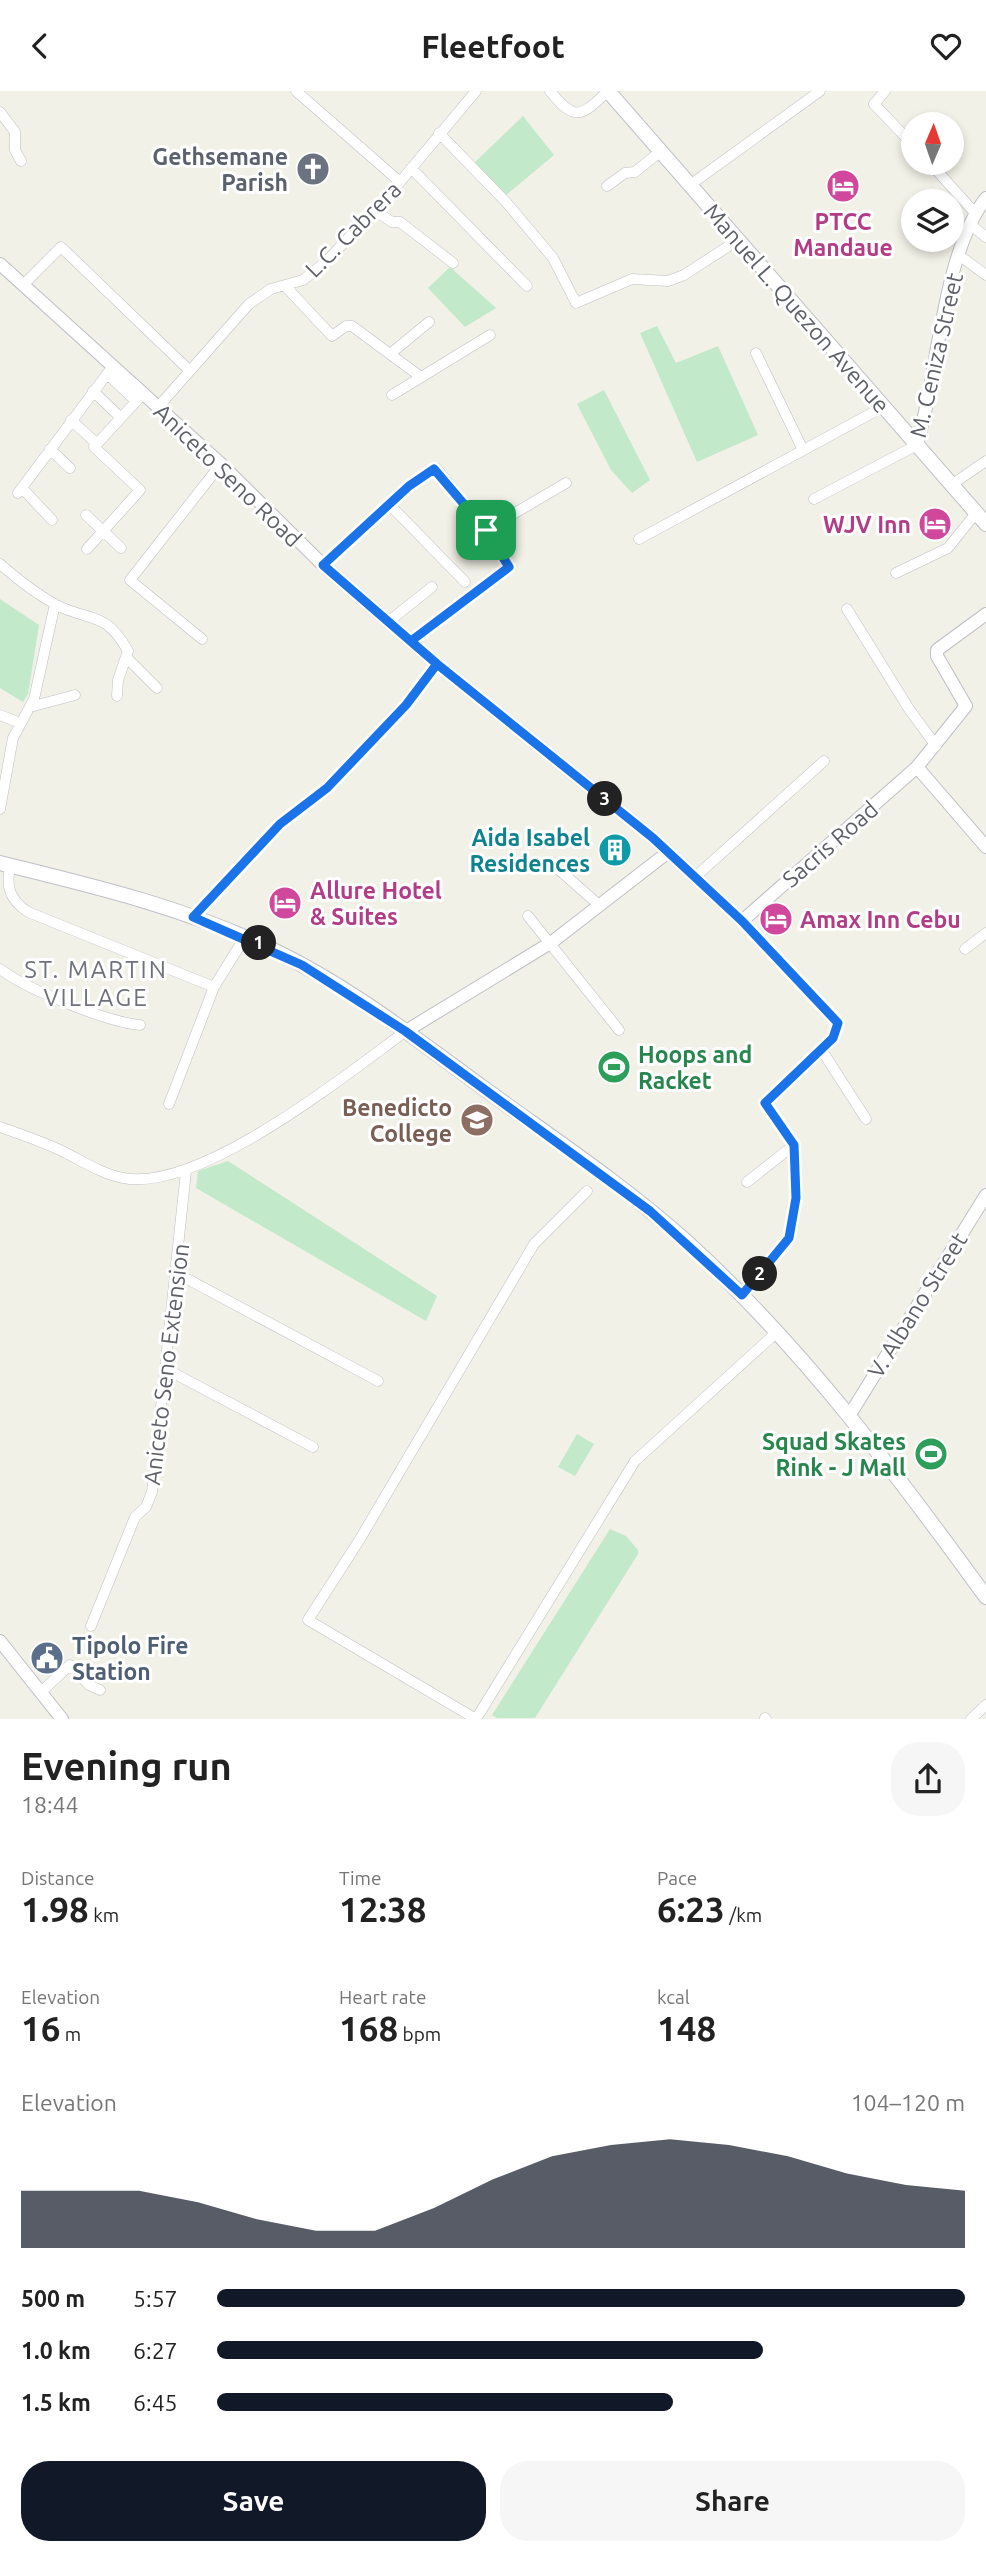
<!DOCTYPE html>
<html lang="en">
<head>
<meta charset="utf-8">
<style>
	:root { --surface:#fff; --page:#f6f6f6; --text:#222; --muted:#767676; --accent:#111827 }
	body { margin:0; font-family:Ubuntu,sans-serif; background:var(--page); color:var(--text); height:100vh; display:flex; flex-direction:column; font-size:26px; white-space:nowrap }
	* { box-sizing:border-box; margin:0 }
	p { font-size:23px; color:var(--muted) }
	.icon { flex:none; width:38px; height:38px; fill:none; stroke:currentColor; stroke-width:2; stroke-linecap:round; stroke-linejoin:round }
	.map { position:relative; height:1628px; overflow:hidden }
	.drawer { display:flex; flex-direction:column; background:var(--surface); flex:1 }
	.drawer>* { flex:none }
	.needle { width:46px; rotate:2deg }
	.fabs { position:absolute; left:901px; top:21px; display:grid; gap:14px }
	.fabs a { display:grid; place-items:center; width:63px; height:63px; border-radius:50%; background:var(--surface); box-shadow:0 4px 10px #0003; font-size:35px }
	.pin { position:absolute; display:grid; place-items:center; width:60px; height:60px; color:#fff; margin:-30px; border-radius:14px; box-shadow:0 4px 10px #0006 }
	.km { position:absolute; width:35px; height:35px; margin:-18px; border-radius:50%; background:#222; color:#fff; font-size:19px; line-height:35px; text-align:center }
	.round { display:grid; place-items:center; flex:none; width:74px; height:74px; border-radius:28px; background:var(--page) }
	.head { display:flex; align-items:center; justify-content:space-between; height:119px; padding:0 21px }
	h1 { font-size:38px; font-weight:700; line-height:52px }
	.stats { display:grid; grid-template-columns:repeat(3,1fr); gap:10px; height:119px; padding:7px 21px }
	.stats div { display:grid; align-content:center }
	.stats b { font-size:35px; font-weight:700 }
	.stats small { font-size:19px; font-weight:400 }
	.stats p { font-size:19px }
	.chart { height:196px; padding:14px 21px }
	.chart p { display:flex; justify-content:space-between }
	.chart svg { width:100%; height:126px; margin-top:7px; fill:var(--accent); opacity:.7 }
	.action { display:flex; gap:14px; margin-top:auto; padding:14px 21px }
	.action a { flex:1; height:80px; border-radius:28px; background:var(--accent); color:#fff; font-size:28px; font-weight:700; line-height:80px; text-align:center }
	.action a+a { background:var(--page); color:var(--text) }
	ul { padding:0 21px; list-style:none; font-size:23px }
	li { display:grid; grid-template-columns:112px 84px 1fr; align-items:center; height:52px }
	li i { height:18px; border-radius:9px; background:var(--accent) }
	header { display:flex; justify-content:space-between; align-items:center; height:91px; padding:0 21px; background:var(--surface); font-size:32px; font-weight:700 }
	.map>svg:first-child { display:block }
	.green { fill:#c2e9ca }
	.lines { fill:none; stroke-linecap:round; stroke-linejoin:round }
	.minor-casing { stroke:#bebfc6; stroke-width:11 }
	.tertiary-casing { stroke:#bebfc6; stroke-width:14 }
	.secondary-casing { stroke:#bfc0c8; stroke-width:16 }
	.minor { stroke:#fff; stroke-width:10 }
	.tertiary { stroke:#fff; stroke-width:12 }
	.secondary { stroke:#fff; stroke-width:14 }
	.route-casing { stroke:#fff; stroke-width:14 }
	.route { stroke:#1a73e8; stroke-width:9 }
	.labels { text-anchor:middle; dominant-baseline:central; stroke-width:6; stroke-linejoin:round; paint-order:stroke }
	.worship-label { font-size:23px; font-weight:bold; fill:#5b616d; stroke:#fff; text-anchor:end }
	.hotel-label { font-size:23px; font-weight:bold; fill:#b23c85; stroke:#fff; text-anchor:start }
	.street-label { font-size:23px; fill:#5e6068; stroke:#fff }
	.culture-label { font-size:23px; font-weight:bold; fill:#0d838f; stroke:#fff; text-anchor:end }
	.leisure-label { font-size:23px; font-weight:bold; fill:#27864d; stroke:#fff; text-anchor:start }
	.education-label { font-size:23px; font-weight:bold; fill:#785e54; stroke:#fff; text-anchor:end }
	.service-label { font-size:23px; font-weight:bold; fill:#4e5e75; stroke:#fff; text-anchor:start }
	.neighbourhood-label { font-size:24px; letter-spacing:2px; fill:#6f727a; stroke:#fff }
</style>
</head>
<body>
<header><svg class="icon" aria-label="back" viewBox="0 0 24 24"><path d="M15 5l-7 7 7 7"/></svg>Fleetfoot<svg class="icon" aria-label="heart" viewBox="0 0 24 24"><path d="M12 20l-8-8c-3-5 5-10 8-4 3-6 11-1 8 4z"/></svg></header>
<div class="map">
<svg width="986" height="1628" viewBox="0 0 986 1628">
	<rect width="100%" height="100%" fill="#f1f1e7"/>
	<path class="green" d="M523 25 554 64 505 105 474 72Z
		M450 176 496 217 465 236 428 197Z
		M657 235 676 272 718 255 758 344 697 371 640 242Z
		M604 299 650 389 632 402 611 379 577 313Z
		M0 508 39 534 28 603 23 611 0 597Z
		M228 1070 437 1205 426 1230 196 1097 198 1080Z
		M577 1343 594 1353 575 1385 558 1376Z
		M610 1438 626 1445 638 1459V1463L535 1627H497L492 1624Z"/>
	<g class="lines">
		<defs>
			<path id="minor" d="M296 0 400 91
				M550 0C575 31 581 26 608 0
				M885 0 874 13 914 55
				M0 21 15 41V59L21 70
				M439 42 506 111 553 167 576 212 632 188 668 190 684 184 738 149
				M930 72 975 122
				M411 77 527 195
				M690 94 820 0
				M607 95 625 82 635 81 661 60
				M374 119 392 131H400L453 172
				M971 134 986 146
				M960 165 986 184
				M24 193 61 156 189 279
				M286 196 332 245 346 235H352L421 286
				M756 262 803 359
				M390 263 429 231
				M107 283 136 310
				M93 300 120 326
				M392 304 490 244
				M158 316 249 213 271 198 303 189 327 170 400 91 476 0
				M71 329 95 351
				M50 358 70 377
				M951 394 986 370
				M22 397 52 429
				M18 402 113 275
				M814 408 917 354
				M390 414 465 491
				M86 424 121 457
				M486 439 566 392
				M639 448 883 316
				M87 458 140 399 94 356 143 303
				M0 473C16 487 35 502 53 512 88 532 104 517 128 560L118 589 117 605
				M323 474 409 395 437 378 486 439 509 476 411 550
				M896 482 948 457 976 422
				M847 518 909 618 936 655
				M388 531 432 496
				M202 548 130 489 221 373
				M127 567 157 597
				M30 616 75 604
				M0 624 20 632
				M0 718 13 647 34 608 55 513
				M10 774C6 796 9 808 28 821L214 896
				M557 777 599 814
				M694 787 824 670
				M528 825 619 939
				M193 826 280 733 327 697 406 614 437 573
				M965 858 986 842
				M0 878C26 898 107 931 140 934
				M821 958 866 1028
				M169 1013 214 896 245 846
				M0 1036C20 1043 40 1050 60 1059 79 1068 101 1083 123 1087 199 1102 344 985 406 940
				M747 1091 794 1054
				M178 1183 378 1290
				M742 1204 789 1147 796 1106 794 1054 765 1012 833 947 838 932 742 830
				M166 1278 313 1356
				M91 1535 135 1426 146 1416 152 1401 186 1080
				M41 1601 70 1574 89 1594 100 1599
				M765 1627 766 1628
				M476 1628 308 1529 360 1448 534 1153 587 1100
				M476 1628 635 1370 777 1241
				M971 1628 986 1614"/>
			<path id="tertiary" d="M0 173 221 373 323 474 437 573 653 747 742 830 917 676 966 615 937 565V559L986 523
				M917 354C938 284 942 163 986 107
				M917 676 986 756
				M406 940 552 851 667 762
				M849 1325 986 1104
				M0 1550 62 1628"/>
			<path id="secondary" d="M608 0 986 433
				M0 772C94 795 183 816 271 858 347 894 415 947 482 996 552 1047 625 1095 689 1153 803 1257 896 1382 986 1506"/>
		</defs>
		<use href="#minor" class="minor-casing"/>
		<use href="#tertiary" class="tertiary-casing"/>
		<use href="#secondary" class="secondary-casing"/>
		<use href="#minor" class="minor"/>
		<use href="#tertiary" class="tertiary"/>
		<use href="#secondary" class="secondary"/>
	</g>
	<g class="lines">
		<defs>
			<path id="route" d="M486 439 509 476 411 550 437 573 406 614 327 697 280 733 193 826 302 874 405 940 650 1120 742 1204 789 1147 796 1107 794 1054 765 1012 833 947 838 932 742 830 653 747 437 573 323 474 409 395 434 378 486 439"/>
		</defs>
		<use href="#route" class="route-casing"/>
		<use href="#route" class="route"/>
	</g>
	<defs>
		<symbol id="church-disc" viewBox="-11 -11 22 22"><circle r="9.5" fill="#6b7280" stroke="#fff"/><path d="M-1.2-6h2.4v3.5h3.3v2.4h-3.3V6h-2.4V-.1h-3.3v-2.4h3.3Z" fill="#fff"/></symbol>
		<symbol id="hotel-disc" viewBox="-11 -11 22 22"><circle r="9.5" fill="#d1479c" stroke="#fff"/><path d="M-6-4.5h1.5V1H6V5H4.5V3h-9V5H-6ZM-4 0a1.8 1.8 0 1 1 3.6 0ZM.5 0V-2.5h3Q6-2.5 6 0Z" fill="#fff"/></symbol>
		<symbol id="building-disc" viewBox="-11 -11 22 22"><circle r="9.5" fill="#0f9aa8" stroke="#fff"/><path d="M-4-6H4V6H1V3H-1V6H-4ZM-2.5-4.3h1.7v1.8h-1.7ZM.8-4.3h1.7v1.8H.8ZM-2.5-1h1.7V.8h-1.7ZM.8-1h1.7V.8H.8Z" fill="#fff"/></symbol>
		<symbol id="stadium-disc" viewBox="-11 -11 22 22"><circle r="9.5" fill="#2e9e5b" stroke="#fff"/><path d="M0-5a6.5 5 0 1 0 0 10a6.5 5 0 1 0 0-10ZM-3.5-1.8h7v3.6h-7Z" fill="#fff"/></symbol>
		<symbol id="university-disc" viewBox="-11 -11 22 22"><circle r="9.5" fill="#8d6e63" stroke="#fff"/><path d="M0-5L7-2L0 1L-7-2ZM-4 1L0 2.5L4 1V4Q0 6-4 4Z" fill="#fff"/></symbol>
		<symbol id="civic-disc" viewBox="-11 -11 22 22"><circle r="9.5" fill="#5c6f8a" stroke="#fff"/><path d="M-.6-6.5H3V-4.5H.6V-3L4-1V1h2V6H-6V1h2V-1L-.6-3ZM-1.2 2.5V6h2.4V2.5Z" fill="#fff"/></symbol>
	</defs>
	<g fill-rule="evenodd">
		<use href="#church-disc" x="294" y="59" width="38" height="38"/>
		<use href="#hotel-disc" x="824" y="76" width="38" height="38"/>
		<use href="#hotel-disc" x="916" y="414" width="38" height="38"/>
		<use href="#building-disc" x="596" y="740" width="38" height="38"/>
		<use href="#hotel-disc" x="266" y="793" width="38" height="38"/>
		<use href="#hotel-disc" x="757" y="809" width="38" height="38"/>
		<use href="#stadium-disc" x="595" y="957" width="38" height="38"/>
		<use href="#university-disc" x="458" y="1010" width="38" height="38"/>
		<use href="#stadium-disc" x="912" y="1344" width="38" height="38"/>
		<use href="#civic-disc" x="28" y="1548" width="38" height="38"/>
	</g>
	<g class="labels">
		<g class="worship-label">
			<text x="288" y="65">Gethsemane<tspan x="288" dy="26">Parish</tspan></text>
		</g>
		<g class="hotel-label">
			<text x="843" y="130" text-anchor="middle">PTCC<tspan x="843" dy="26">Mandaue</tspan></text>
			<text x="911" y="433" text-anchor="end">WJV Inn</text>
			<text x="310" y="799">Allure Hotel<tspan x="310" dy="26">&amp; Suites</tspan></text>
			<text x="800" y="828">Amax Inn Cebu</text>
		</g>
		<g class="street-label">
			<text transform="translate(353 138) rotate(-45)">L.C. Cabrera</text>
			<text transform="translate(797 217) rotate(49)">Manuel L. Quezon Avenue</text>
			<text transform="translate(936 264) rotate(-77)">M. Ceniza Street</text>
			<text transform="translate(228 384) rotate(44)">Aniceto Seno Road</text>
			<text transform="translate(830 753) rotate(-41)">Sacris Road</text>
			<text transform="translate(917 1214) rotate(-58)">V. Albano Street</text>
			<text transform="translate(166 1273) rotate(-83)">Aniceto Seno Extension</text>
		</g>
		<g class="culture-label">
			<text x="590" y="746">Aida Isabel<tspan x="590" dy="26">Residences</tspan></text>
		</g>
		<g class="leisure-label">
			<text x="638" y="963">Hoops and<tspan x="638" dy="26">Racket</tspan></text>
			<text x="906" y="1350" text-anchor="end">Squad Skates<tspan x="906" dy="26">Rink - J Mall</tspan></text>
		</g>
		<g class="education-label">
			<text x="452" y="1016">Benedicto<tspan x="452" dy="26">College</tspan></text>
		</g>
		<g class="service-label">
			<text x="72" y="1554">Tipolo Fire<tspan x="72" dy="26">Station</tspan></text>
		</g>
		<g class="neighbourhood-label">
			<text x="96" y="878">ST. MARTIN<tspan x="96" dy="28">VILLAGE</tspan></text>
		</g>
	</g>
</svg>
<div class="fabs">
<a><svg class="needle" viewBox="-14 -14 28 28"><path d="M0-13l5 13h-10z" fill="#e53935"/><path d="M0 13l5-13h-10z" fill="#767676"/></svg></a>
<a><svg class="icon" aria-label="layers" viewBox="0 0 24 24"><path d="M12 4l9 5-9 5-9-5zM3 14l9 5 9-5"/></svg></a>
</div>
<div class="pin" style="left:486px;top:439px;background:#1e9e55"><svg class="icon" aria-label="arrive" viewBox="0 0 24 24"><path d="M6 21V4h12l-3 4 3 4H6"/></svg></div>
<b class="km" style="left:259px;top:852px">1</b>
<b class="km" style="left:760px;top:1183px">2</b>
<b class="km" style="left:605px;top:708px">3</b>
</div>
<section class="drawer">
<div class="head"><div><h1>Evening run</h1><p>18:44</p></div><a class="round"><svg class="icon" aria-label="share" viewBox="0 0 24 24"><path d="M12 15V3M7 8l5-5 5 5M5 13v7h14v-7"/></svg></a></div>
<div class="stats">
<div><p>Distance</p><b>1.98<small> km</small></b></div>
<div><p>Time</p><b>12:38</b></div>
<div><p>Pace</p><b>6:23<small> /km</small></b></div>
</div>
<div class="stats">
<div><p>Elevation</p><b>16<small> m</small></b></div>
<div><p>Heart rate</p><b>168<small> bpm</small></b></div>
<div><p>kcal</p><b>148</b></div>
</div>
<div class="chart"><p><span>Elevation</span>104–120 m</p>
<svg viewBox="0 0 160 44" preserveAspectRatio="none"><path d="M0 44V24L10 24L20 24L30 28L40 34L50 38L60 38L70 30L80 20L90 12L100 8L110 6L120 8L130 12L140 18L150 22L160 24V44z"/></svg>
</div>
<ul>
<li><b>500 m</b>5:57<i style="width:100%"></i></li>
<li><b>1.0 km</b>6:27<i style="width:73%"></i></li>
<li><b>1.5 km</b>6:45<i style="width:61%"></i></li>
</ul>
<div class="action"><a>Save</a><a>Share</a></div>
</section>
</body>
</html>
